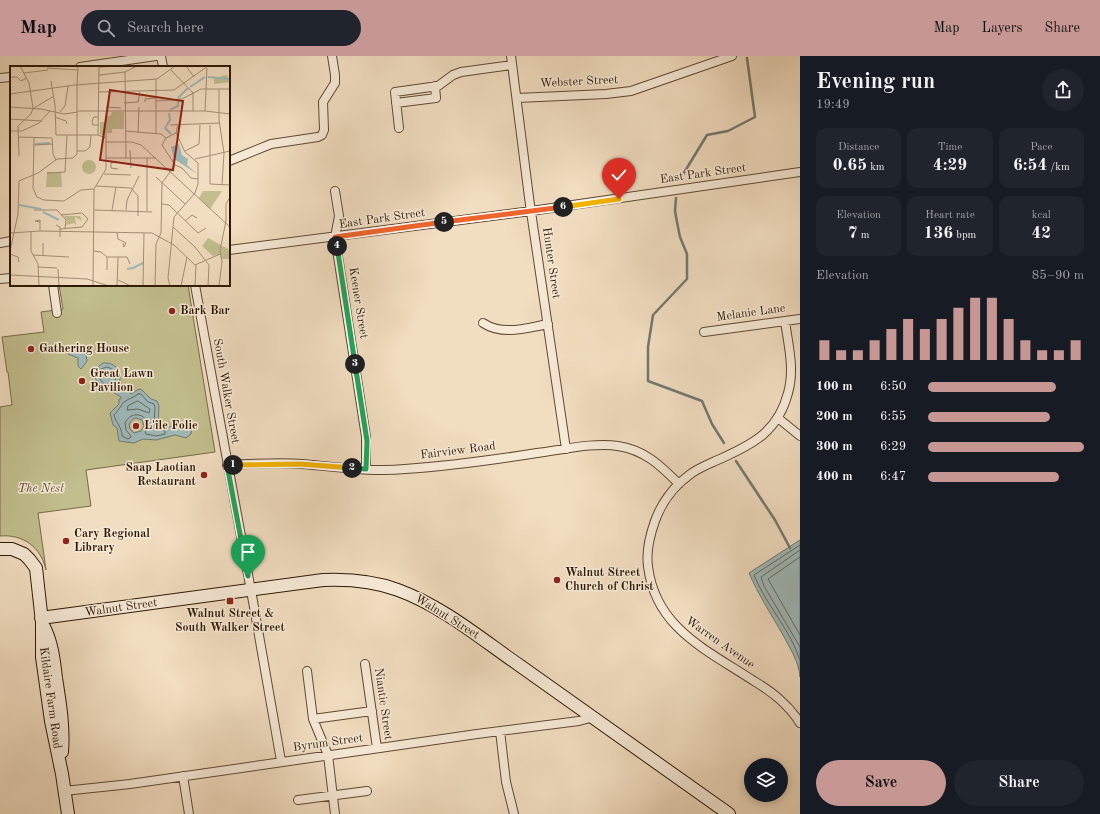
<!DOCTYPE html>
<html lang="en">
<head>
<meta charset="utf-8">
<style>
	:root { --surface:#171b24; --page:#20242c; --text:#f1f3f6; --muted:#9ea1a6; --accent:#c59692 }
	body { margin:0; font-family:"Old Standard TT",serif; background:var(--page); color:var(--text); height:100vh; display:flex; flex-direction:column; font-size:15px; white-space:nowrap }
	* { box-sizing:border-box; margin:0 }
	p { font-size:13px; color:var(--muted) }
	.icon { flex:none; width:22px; height:22px; fill:none; stroke:currentColor; stroke-width:2; stroke-linecap:round; stroke-linejoin:round }
	.map { position:relative; flex:1; overflow:hidden }
	.panel { display:flex; flex-direction:column; background:var(--surface); width:300px }
	.panel>* { flex:none }
	.tools { position:absolute; left:744px; top:702px; display:grid; gap:8px }
	.tools a { display:grid; place-items:center; width:44px; height:44px; border-radius:50%; background:var(--surface); box-shadow:0 2px 10px #0003; font-size:20px }
	.pin { position:absolute; display:grid; place-items:center; width:34px; height:34px; color:#fff; margin:-41px -17px; border-radius:50% 50% 50% 0; rotate:-45deg; box-shadow:0 0 4px #0007 }
	.pin .icon { rotate:45deg }
	.km { position:absolute; width:20px; height:20px; margin:-10px; border-radius:50%; background:#222; color:#fff; font-size:11px; line-height:20px; text-align:center }
	.round { display:grid; place-items:center; flex:none; width:42px; height:42px; border-radius:21px; background:var(--page) }
	.headline { display:flex; align-items:center; justify-content:space-between; height:68px; padding:0 16px }
	h1 { font-size:22px; font-weight:600; line-height:30px }
	.stats { display:grid; grid-template-columns:repeat(3,1fr); gap:6px; height:68px; padding:4px 16px }
	.stats div { display:grid; align-content:center; border-radius:10px; background:var(--page); text-align:center }
	.stats b { font-size:17px; font-weight:600 }
	.stats small { font-size:11px; font-weight:400 }
	.stats p { font-size:11px }
	.chart { height:112px; padding:8px 16px }
	.chart p { display:flex; justify-content:space-between }
	.chart svg { width:100%; height:72px; margin-top:4px; stroke:var(--accent); stroke-width:6 }
	.cta { display:flex; gap:8px; margin-top:auto; padding:8px 16px }
	.cta a { flex:1; height:46px; border-radius:24px; background:var(--accent); color:#111; font-size:16px; font-weight:600; line-height:46px; text-align:center }
	.cta a+a { background:var(--page); color:var(--text) }
	ul { padding:0 16px; list-style:none; font-size:13px }
	li { display:grid; grid-template-columns:64px 48px 1fr; align-items:center; height:30px }
	li i { height:10px; border-radius:5px; background:var(--accent) }
	header { display:flex; align-items:center; gap:24px; box-sizing:border-box; height:56px; padding:0 20px; background:var(--accent); color:#111 }
	header strong { font-size:19px }
	nav { display:flex; gap:22px; margin-inline-start:auto; font-size:14px }
	.search { width:280px; height:36px; background:var(--page); display:flex; align-items:center; gap:10px; box-sizing:border-box; padding:0 14px; border-radius:22px; color:var(--muted); font-size:15px }
	main { display:flex; flex:1; min-height:0 }
	.map>svg:first-child { display:block }
	.green { fill:#c2be8d; stroke:#786b48 }
	.water { fill:#9ebabb; stroke:#727972; fill-rule:evenodd }
	.lines { fill:none; stroke-linecap:round; stroke-linejoin:round }
	.shore { stroke:#666960; stroke-width:1 }
	.stream { stroke:#727972; stroke-width:2.5 }
	.street-casing { stroke:#604933; stroke-width:10 }
	.secondary-casing { stroke:#2f1804; stroke-width:14 }
	.street { stroke:#f6e9d6; stroke-width:8 }
	.secondary { stroke:#f6e9d6; stroke-width:12 }
	.split-1-casing { stroke:#fff; stroke-width:8 }
	.split-2-casing { stroke:#fff; stroke-width:8 }
	.split-3-casing { stroke:#fff; stroke-width:8 }
	.split-4-casing { stroke:#fff; stroke-width:8 }
	.split-5-casing { stroke:#fff; stroke-width:8 }
	.split-6-casing { stroke:#fff; stroke-width:8 }
	.split-7-casing { stroke:#fff; stroke-width:8 }
	.split-1 { stroke:#22a559; stroke-width:5 }
	.split-2 { stroke:#f5b400; stroke-width:5 }
	.split-3 { stroke:#22a559; stroke-width:5 }
	.split-4 { stroke:#22a559; stroke-width:5 }
	.split-5 { stroke:#f0652b; stroke-width:5 }
	.split-6 { stroke:#f0652b; stroke-width:5 }
	.split-7 { stroke:#f5b400; stroke-width:5 }
	.poi-dot { fill:#8f2418; stroke:#f6e9d6; stroke-width:1.5 }
	.labels { text-anchor:middle; dominant-baseline:central; stroke-width:3; stroke-linejoin:round; paint-order:stroke }
	.street-label { font-size:12px; fill:#2f1804; stroke:#f6e9d6 }
	.poi-label { font-size:12px; font-weight:bold; fill:#2f1804; stroke:#f6e9d6; text-anchor:start }
	.park-label { font-size:12px; font-style:italic; fill:#5b4a2d; stroke:#f6e9d6 }
	.inset-river { fill:none; stroke:#9ebabb; stroke-width:2 }
	.inset-road { fill:none; stroke:#a38e75; stroke-width:1 }
	.view { fill:#8f2418; fill-opacity:0.15; stroke:#8f2418; stroke-width:2 }
	.inset-edge { fill:none; stroke:#2f1804; stroke-width:2 }
</style>
</head>
<body>
<header>
<strong>Map</strong>
<div class="search"><svg class="icon" aria-label="search" viewBox="0 0 24 24"><circle cx="10" cy="10" r="6"/><path d="M15 15l6 6"/></svg>Search here</div>
<nav><a>Map</a><a>Layers</a><a>Share</a></nav>
</header>
<main>
<div class="map">
<svg width="800" height="758" viewBox="0 0 800 758">
	<rect width="100%" height="100%" fill="#f1ddc0"/>
	<filter id="stains"><feTurbulence type="fractalNoise" baseFrequency=".005" numOctaves="4"/><feColorMatrix values="0 0 0 0 .2 0 0 0 0 .09 0 0 0 0 .02 0 0 0 .5 -.17"/></filter>
	<radialGradient id="worn" r=".72"><stop offset=".6" stop-color="#630" stop-opacity="0"/><stop offset="1" stop-color="#630" stop-opacity=".3"/></radialGradient>
	<path class="green" d="M59 229H188L215 396 86 414 91 450 38 457 46 514C41 491 23 478 0 480V351L12 349 8 316H7L2 281 44 276 41 256 63 253Z"/>
	<path class="water" d="M70 291 76 293 81 292 85 294 87 305 81 313 78 310V302L68 298V293Z
		M103 307C116 306 123 316 119 327L122 328 131 338 139 333 142 334 151 343 157 345 159 350 158 367C175 377 179 364 192 369L191 378 186 382 175 379 156 384 143 383 134 387 119 385 117 372 113 369 110 357 119 348V343H121V341L111 335 113 334 111 332C95 334 89 315 103 307ZM136 362 142 364 144 370 141 375 134 377 130 373 129 368 133 363Z
		M800 484V621C799 606 790 592 783 579 771 558 758 538 749 517Z"/>
	<g class="lines">
		<path class="shore" d="M107 311C116 313 117 321 114 328H104L99 322 100 314Z
			M138 338H141L148 346 154 348 155 351 154 368 156 370 165 375V378L156 380 146 378 145 376C154 361 133 351 125 367L126 374 131 380 130 382 128 383 122 380C122 371 116 367 114 359 118 355 122 348 124 346 129 342 134 342 138 338Z
			M138 345 150 353 149 357 138 353 127 354 128 350Z
			M800 489 754 519C766 549 790 573 800 604
			M800 494 761 521 764 530 800 591
			M800 501 768 523 800 579"/>
		<path class="stream" d="M677 124 682 120 707 79 728 75 755 61 747 2
			M676 142 675 155 677 166 680 181 687 198V223L653 259 648 291V325L702 345 712 368 724 387
			M736 405 775 464 790 492"/>
		<defs>
			<path id="street" d="M161 0 163 11
				M511 0 530 149 566 393
				M80 11 156 0
				M0 22 11 21
				M517 42 606 38 631 35 732 0
				M396 47 436 42 435 30
				M399 72 395 36 438 30 453 19 461 16 512 9
				M229 105 271 88 318 81 322 79 324 74 323 46 335 27V19L332 0
				M335 135 339 160 335 181 366 381V413
				M0 187 11 185
				M229 194 531 155 800 116
				M0 223 11 222
				M53 229 57 257
				M195 229 254 551 281 705
				M785 265C788 288 795 313 788 337 778 375 754 388 720 403 709 408 697 412 688 420 673 431 661 448 655 465 650 479 646 496 648 510 655 572 707 594 754 625 772 636 788 648 800 667
				M483 267C503 280 526 272 548 268
				M704 276 800 263
				M778 362 800 380
				M227 409C252 408 278 406 302 408 336 411 371 416 405 413 449 410 493 404 537 397 562 394 594 386 618 390 645 394 661 410 679 428
				M365 608 377 692
				M307 615 313 663 328 699 335 758
				M313 663 372 655
				M500 675 506 726 514 758
				M183 720 189 758
				M64 735 130 728 477 678 579 665 594 661
				M298 744 367 735"/>
			<path id="secondary" d="M0 493H12L24 498 29 503 36 512 42 566V601L51 665 62 718 68 758
				M41 562 323 524C348 523 374 525 398 534 442 550 480 582 519 609 589 658 659 708 729 758
				M44 571C52 587 54 604 56 622 60 647 64 671 62 696"/>
		</defs>
		<use href="#street" class="street-casing"/>
		<use href="#secondary" class="secondary-casing"/>
		<use href="#street" class="street"/>
		<use href="#secondary" class="secondary"/>
	</g>
	<g class="lines">
		<defs>
			<path id="split-1" d="M233 409H227L248 520"/>
			<path id="split-2" d="M233 409 300 408 352 412"/>
			<path id="split-3" d="M352 412 366 413 367 385 355 308"/>
			<path id="split-4" d="M337 190 355 308"/>
			<path id="split-5" d="M337 190 335 181 444 166"/>
			<path id="split-6" d="M444 166 563 151"/>
			<path id="split-7" d="M563 151 619 143"/>
		</defs>
		<use href="#split-1" class="split-1-casing"/>
		<use href="#split-2" class="split-2-casing"/>
		<use href="#split-3" class="split-3-casing"/>
		<use href="#split-4" class="split-4-casing"/>
		<use href="#split-5" class="split-5-casing"/>
		<use href="#split-6" class="split-6-casing"/>
		<use href="#split-7" class="split-7-casing"/>
		<use href="#split-1" class="split-1"/>
		<use href="#split-2" class="split-2"/>
		<use href="#split-3" class="split-3"/>
		<use href="#split-4" class="split-4"/>
		<use href="#split-5" class="split-5"/>
		<use href="#split-6" class="split-6"/>
		<use href="#split-7" class="split-7"/>
	</g>
	<g class="poi-dot">
		<circle cx="172" cy="255" r="4"/>
		<circle cx="31" cy="293" r="4"/>
		<circle cx="82" cy="325" r="4"/>
		<circle cx="136" cy="370" r="4"/>
		<circle cx="204" cy="419" r="4"/>
		<circle cx="66" cy="485" r="4"/>
		<circle cx="557" cy="524" r="4"/>
		<rect x="226" y="541" width="8" height="8" rx="2"/>
	</g>
	<g class="labels">
		<g class="street-label">
			<text transform="translate(579 26) rotate(-3)">Webster Street</text>
			<text transform="translate(703 118) rotate(-8)">East Park Street</text>
			<text transform="translate(382 163) rotate(-8)">East Park Street</text>
			<text transform="translate(551 207) rotate(82)">Hunter Street</text>
			<text transform="translate(358 247) rotate(81)">Keener Street</text>
			<text transform="translate(751 257) rotate(-8)">Melanie Lane</text>
			<text transform="translate(226 335) rotate(80)">South Walker Street</text>
			<text transform="translate(458 395) rotate(-7)">Fairview Road</text>
			<text transform="translate(121 552) rotate(-8)">Walnut Street</text>
			<text transform="translate(447 561) rotate(32)">Walnut Street</text>
			<text transform="translate(720 587) rotate(35)">Warren Avenue</text>
			<text transform="translate(50 642) rotate(82)">Kildaire Farm Road</text>
			<text transform="translate(383 648) rotate(82)">Niantic Street</text>
			<text transform="translate(328 687) rotate(-8)">Byrum Street</text>
		</g>
		<g class="poi-label">
			<text x="180" y="255">Bark Bar</text>
			<text x="39" y="293">Gathering House</text>
			<text x="90" y="318">Great Lawn<tspan x="90" dy="14">Pavilion</tspan></text>
			<text x="144" y="370">L'île Folie</text>
			<text x="196" y="412" text-anchor="end">Saap Laotian<tspan x="196" dy="14">Restaurant</tspan></text>
			<text x="74" y="478">Cary Regional<tspan x="74" dy="14">Library</tspan></text>
			<text x="565" y="517">Walnut Street<tspan x="565" dy="14">Church of Christ</tspan></text>
			<text x="230" y="558" text-anchor="middle">Walnut Street &amp;<tspan x="230" dy="14">South Walker Street</tspan></text>
		</g>
		<g class="park-label">
			<text x="41" y="433">The Nest</text>
		</g>
	</g>
	<g transform="translate(10 10)">
		<rect width="220" height="220" fill="#f1ddc0"/>
		<path d="M217 9 220 16 204 18V11L210 13 211 10ZM102 46H114V63H102V67H97V72L90 68V56H96V50H100ZM72 101a7 7 0 1 1 14 0a7 7 0 1 1-14 0ZM37 106H51L52 121H36ZM193 125H212L200 143 189 132ZM54 150H70L72 155 65 151 66 160 64 157 56 159 57 155ZM198 172 220 184 219 193H211L210 188 203 190 192 180Z" fill="#c2be8d"/>
		<path d="M169 78 172 89 178 93 177 99 187 108 164 93 161 81Z" fill="#9ebabb"/>
		<path class="inset-river" d="M198 11 220 13M180 21 195 11M168 32 178 22M160 44 168 40V34M159 47 160 54 155 62 161 68M25 78 40 77M9 139 31 143M33 146 49 154M117 203 123 202 133 197"/>
		<path class="inset-road" d="M176 0 184 11M89 1 110 0M37 2 68 4M161 4 183 27V45M115 6 116 92M14 7 38 4M89 9 115 6 127 0M0 11H7L11 15 17 12M41 15 45 39 46 69M67 19 68 0M209 23V54L214 87 212 119M89 26 164 24 198 0M0 28 65 19 147 13 165 0M146 35 172 33 191 23H220M135 36V33L146 32M114 37 128 36 130 26M0 41 31 43 54 48 68 46M96 41 111 42M24 42 44 30M68 45H195L220 48M195 45 197 2M50 46 55 40 58 20M45 51 56 55 57 58M0 53 32 55M88 59H83L82 55 84 51H88M160 59 210 57M200 59V118L220 119M0 65H12L29 57 40 45M115 65 151 68 156 72M128 67 129 41M146 68V13M46 69H88M8 71 42 72M24 72 23 122 27 131 34 134 54 135 71 124 84 123M42 72 43 88 46 94M96 76H122L131 79 220 161M24 79 42 78M120 84 121 102M67 85H75L80 81 81 69M175 85 189 78 190 59M9 90 8 60 21 48 23 42 19 17 10 0M96 92H146M137 92V145M185 93 220 85M107 96 101 97V102L108 103M165 99 172 102 181 112 188 113M37 107 55 106 57 69M94 108 121 109M146 111 175 138M86 120 121 122 128 130V150M152 138 159 139 188 167 196 162M24 144H47L56 154 55 162M84 144 142 146M102 144 106 121M116 144 117 134 129 110M175 155 182 149 187 152M30 156 25 155 30 154V165M46 159 50 161V171M163 161 185 181 199 199 198 220M50 163 72 161 78 153 72 147 51 149M21 166V185L28 198 29 220M0 167 30 165 142 167 164 179 185 199 210 188M107 167 108 173 116 177 114 181 113 177M0 185 8 148 9 115 28 107 47 93 63 92 67 88V19M84 185 91 186 97 191H117L120 198M0 188 8 191 9 196M23 189 59 191M33 190V177M28 201 47 202M48 203 49 220M97 204V191M0 209 77 213 99 220M108 214 121 220M83 220 84 123 96 103V72L88 69 89 0M107 220 108 191M133 220 134 167M145 220 146 178 151 167 152 117 165 99 152 79 156 72 166 67 168 59M160 220 158 212 164 151 185 127 188 118V97L175 86 166 67M171 220 177 191M185 220 186 199M209 220 212 196 210 184 216 155V138L220 131"/>
		<path class="view" d="M100 24 173 35 163 104 90 94Z"/>
		<rect width="220" height="220" class="inset-edge"/>
	</g>
	<rect width="100%" height="100%" filter="url(#stains)"/>
	<rect width="100%" height="100%" fill="url(#worn)"/>
</svg>
<div class="tools">
<a><svg class="icon" aria-label="layers" viewBox="0 0 24 24"><path d="M12 4l9 5-9 5-9-5zM3 14l9 5 9-5"/></svg></a>
</div>
<div class="pin" style="left:248px;top:520px;background:#1e9e55"><svg class="icon" aria-label="arrive" viewBox="0 0 24 24"><path d="M6 21V4h12l-3 4 3 4H6"/></svg></div>
<div class="pin" style="left:619px;top:143px;background:#d93025"><svg class="icon" aria-label="check" viewBox="0 0 24 24"><path d="M5 12l5 5 9-10"/></svg></div>
<b class="km" style="left:233px;top:409px">1</b>
<b class="km" style="left:352px;top:412px">2</b>
<b class="km" style="left:355px;top:308px">3</b>
<b class="km" style="left:337px;top:190px">4</b>
<b class="km" style="left:444px;top:166px">5</b>
<b class="km" style="left:563px;top:151px">6</b>
</div>
<section class="panel">
<div class="headline"><div><h1>Evening run</h1><p>19:49</p></div><a class="round"><svg class="icon" aria-label="share" viewBox="0 0 24 24"><path d="M12 15V3M7 8l5-5 5 5M5 13v7h14v-7"/></svg></a></div>
<div class="stats">
<div><p>Distance</p><b>0.65<small> km</small></b></div>
<div><p>Time</p><b>4:29</b></div>
<div><p>Pace</p><b>6:54<small> /km</small></b></div>
</div>
<div class="stats">
<div><p>Elevation</p><b>7<small> m</small></b></div>
<div><p>Heart rate</p><b>136<small> bpm</small></b></div>
<div><p>kcal</p><b>42</b></div>
</div>
<div class="chart"><p><span>Elevation</span>85–90 m</p>
<svg viewBox="0 0 160 44" preserveAspectRatio="none"><path d="M5 44V32M15 44V38M25 44V38M35 44V32M45 44V25M55 44V19M65 44V25M75 44V19M85 44V12M95 44V6M105 44V6M115 44V19M125 44V32M135 44V38M145 44V38M155 44V32"/></svg>
</div>
<ul>
<li><b>100 m</b>6:50<i style="width:82%"></i></li>
<li><b>200 m</b>6:55<i style="width:78%"></i></li>
<li><b>300 m</b>6:29<i style="width:100%"></i></li>
<li><b>400 m</b>6:47<i style="width:84%"></i></li>
</ul>
<div class="cta"><a>Save</a><a>Share</a></div>
</section>
</main>
</body>
</html>
